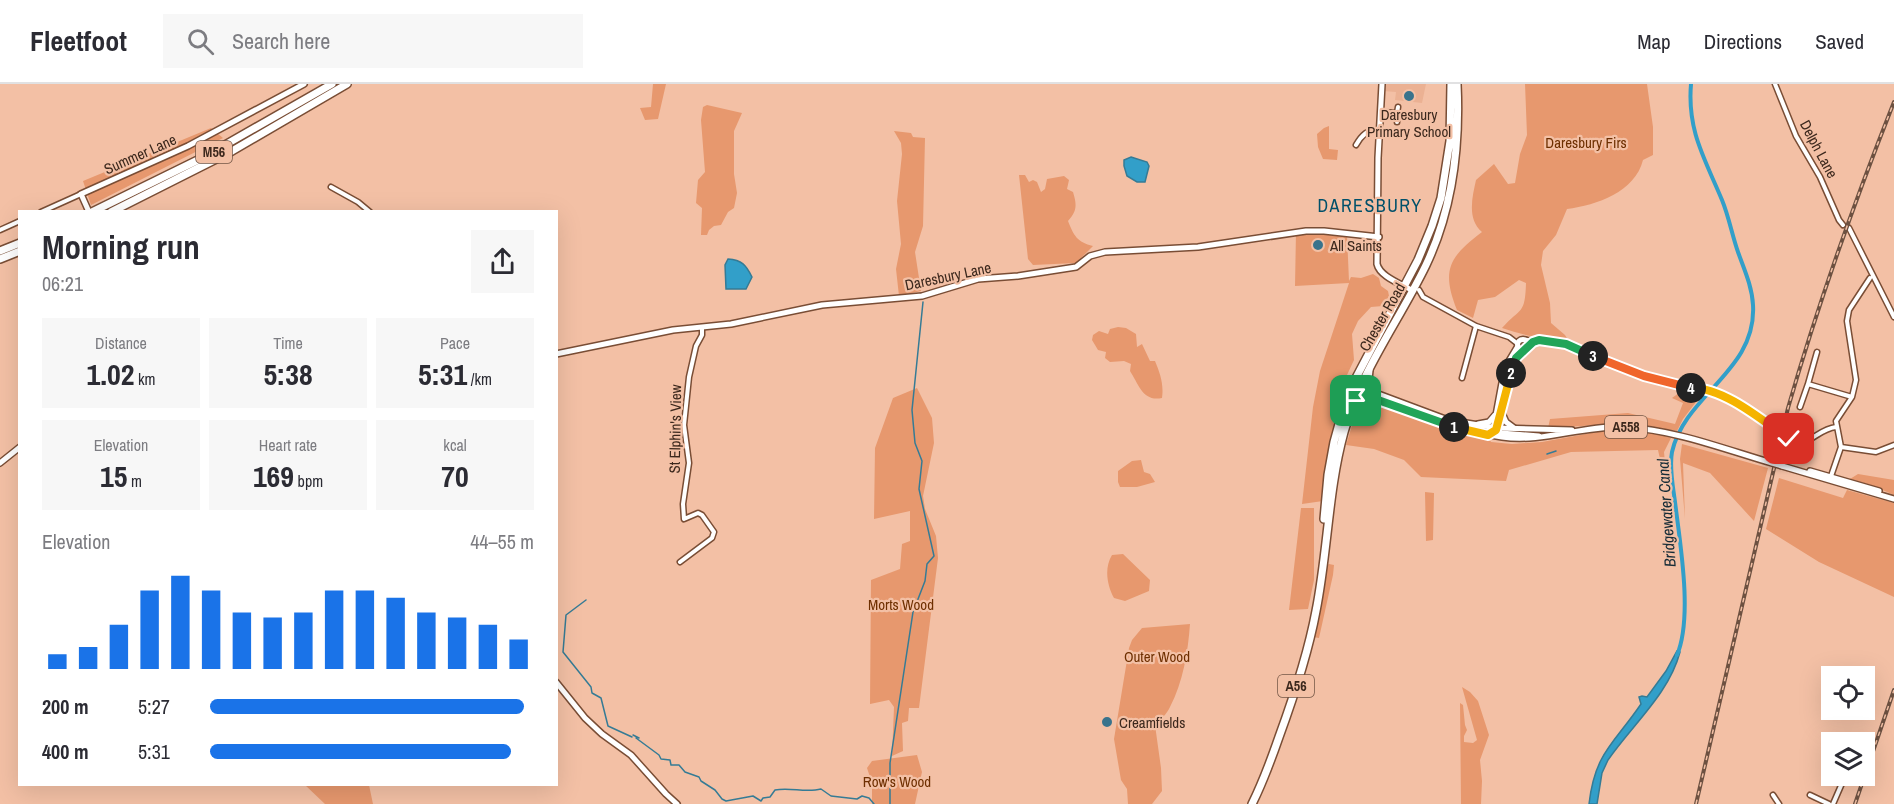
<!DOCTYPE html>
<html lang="en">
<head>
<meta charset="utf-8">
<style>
	:root { --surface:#fff; --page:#f7f7f7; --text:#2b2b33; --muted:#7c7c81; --line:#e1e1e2; --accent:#1a73e8 }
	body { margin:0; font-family:"Archivo Narrow",sans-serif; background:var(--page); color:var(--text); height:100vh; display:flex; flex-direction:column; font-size:22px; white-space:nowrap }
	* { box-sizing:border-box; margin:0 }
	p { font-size:20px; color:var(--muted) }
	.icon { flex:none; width:33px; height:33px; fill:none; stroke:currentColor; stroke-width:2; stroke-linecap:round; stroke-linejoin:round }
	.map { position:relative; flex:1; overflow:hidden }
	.side { position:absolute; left:18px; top:126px; width:540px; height:576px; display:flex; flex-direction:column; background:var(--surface); border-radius:0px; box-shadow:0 6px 24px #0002 }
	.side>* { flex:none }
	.controls { position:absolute; left:1821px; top:582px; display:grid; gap:12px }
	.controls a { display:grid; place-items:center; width:54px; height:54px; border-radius:0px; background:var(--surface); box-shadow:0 6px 24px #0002; font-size:30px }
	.pin { position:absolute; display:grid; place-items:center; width:51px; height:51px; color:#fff; margin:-26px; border-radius:12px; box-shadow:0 3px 9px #0006 }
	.km { position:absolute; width:30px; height:30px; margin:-15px; border-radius:50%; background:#222; color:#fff; font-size:16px; line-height:30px; text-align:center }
	.round { display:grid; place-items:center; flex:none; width:63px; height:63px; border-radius:0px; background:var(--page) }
	.overview { display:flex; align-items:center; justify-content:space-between; height:102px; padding:0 24px }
	h1 { font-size:33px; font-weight:800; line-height:45px }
	.stats { display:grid; grid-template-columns:repeat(3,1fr); gap:9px; height:102px; padding:6px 24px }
	.stats div { display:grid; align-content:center; border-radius:0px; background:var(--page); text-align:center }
	.stats b { font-size:30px; font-weight:800 }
	.stats small { font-size:16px; font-weight:400 }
	.stats p { font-size:16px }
	.chart { height:168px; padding:12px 24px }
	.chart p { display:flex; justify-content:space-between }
	.chart svg { width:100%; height:108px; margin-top:6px; stroke:var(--accent); stroke-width:6 }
	ul { padding:0 24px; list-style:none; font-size:20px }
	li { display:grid; grid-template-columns:96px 72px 1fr; align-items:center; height:45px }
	li i { height:15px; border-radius:8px; background:var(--accent) }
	header { display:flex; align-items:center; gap:36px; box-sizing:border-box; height:84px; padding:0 30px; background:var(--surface); border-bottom:2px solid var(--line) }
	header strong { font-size:28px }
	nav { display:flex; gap:33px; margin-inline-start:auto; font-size:21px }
	.search { width:420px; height:54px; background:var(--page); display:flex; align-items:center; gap:15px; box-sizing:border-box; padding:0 21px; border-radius:0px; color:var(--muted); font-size:22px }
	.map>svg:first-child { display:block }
	.built { fill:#ebb193 }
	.green { fill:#e7986e }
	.water { fill:#329fc9; stroke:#357b95; stroke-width:1.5 }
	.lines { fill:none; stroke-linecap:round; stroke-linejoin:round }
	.stream { stroke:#357b95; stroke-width:1.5 }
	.canal { stroke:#329fc9; stroke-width:4 }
	.street-casing { stroke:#794d35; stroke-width:7 }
	.secondary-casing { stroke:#794d35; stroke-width:8 }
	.primary-casing { stroke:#794d35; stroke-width:8 }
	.highway-casing { stroke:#794d35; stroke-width:10 }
	.street { stroke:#fff; stroke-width:4 }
	.secondary { stroke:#fff; stroke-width:5 }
	.primary { stroke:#fff; stroke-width:5 }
	.highway { stroke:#fff; stroke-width:7 }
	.rail-casing { stroke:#6d5141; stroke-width:4 }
	.rail { stroke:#f3c0a5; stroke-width:1.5; stroke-dasharray:4.5; stroke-linecap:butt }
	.street-bridge-casing { stroke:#794d35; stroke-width:7; stroke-linecap:butt }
	.primary-bridge-casing { stroke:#794d35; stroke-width:8; stroke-linecap:butt }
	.street-bridge { stroke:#fff; stroke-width:4 }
	.primary-bridge { stroke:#fff; stroke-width:5 }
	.split-1-casing { stroke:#fff; stroke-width:12 }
	.split-2-casing { stroke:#fff; stroke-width:12 }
	.split-3-casing { stroke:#fff; stroke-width:12 }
	.split-4-casing { stroke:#fff; stroke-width:12 }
	.split-5-casing { stroke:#fff; stroke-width:12 }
	.split-1 { stroke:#22a559; stroke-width:8 }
	.split-2 { stroke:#f5b400; stroke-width:8 }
	.split-3 { stroke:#22a559; stroke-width:8 }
	.split-4 { stroke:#f0652b; stroke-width:8 }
	.split-5 { stroke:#f5b400; stroke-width:8 }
	.poi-dot { fill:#39738c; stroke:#f3c0a5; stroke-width:2 }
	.labels { text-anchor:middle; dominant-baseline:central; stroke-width:4.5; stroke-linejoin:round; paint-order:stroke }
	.shield { fill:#f3c0a5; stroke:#735646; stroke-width:1.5 }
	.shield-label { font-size:14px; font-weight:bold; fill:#3c281d }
	.poi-label { font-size:15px; fill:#3c281d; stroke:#f3c0a5; text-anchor:start }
	.park-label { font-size:15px; fill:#6e2f01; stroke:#f3c0a5 }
	.street-label { font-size:15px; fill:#3c281d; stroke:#f3c0a5 }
	.water-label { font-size:16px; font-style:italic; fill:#162c37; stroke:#f3c0a5 }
	.quarter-label { font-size:18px; letter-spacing:1.5px; fill:#00506a; stroke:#f3c0a5 }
</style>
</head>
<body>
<header>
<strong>Fleetfoot</strong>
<div class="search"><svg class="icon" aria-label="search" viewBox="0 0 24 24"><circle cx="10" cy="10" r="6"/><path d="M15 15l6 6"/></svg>Search here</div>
<nav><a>Map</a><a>Directions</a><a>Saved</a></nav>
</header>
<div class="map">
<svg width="1894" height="720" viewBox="0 0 1894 720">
	<rect width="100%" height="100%" fill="#f3c0a5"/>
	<path class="built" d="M1383 0H1426L1422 19 1395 16 1396 8 1383 7Z"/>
	<path class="green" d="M653 0H666L658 35 645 36 640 24 651 23Z
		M1525 0H1647L1653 43V71L1643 76C1635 108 1597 121 1567 125L1556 151 1543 167 1541 181 1550 219 1551 239 1565 251 1571 261C1547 257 1524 251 1502 244 1521 223 1525 231 1526 199L1519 196 1495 213 1478 216 1473 234 1457 226C1441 186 1449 173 1482 148 1467 135 1472 114 1476 96L1494 80 1508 100 1515 99 1520 70 1527 51Z
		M707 21 742 29 734 47V90L737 109 734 124 728 128 721 141 714 142 709 146 707 151H701L702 124 696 119 698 96 705 88 701 36 703 23Z
		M1329 42V65L1338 66 1337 76 1323 75 1318 63 1317 50 1324 44Z
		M211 44 223 54 91 121 83 97Z
		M894 47 911 49 913 53 925 54 923 142 915 168 921 207 899 212 896 185 901 160 897 117 902 70 901 59Z
		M1019 91H1025L1029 98 1033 96 1037 98 1041 108 1045 105 1047 95 1064 92 1069 96 1067 105 1073 108C1077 121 1077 127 1068 137 1074 152 1077 158 1093 162L1076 179 1033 181 1028 175Z
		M1296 148 1347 151 1349 197 1351 193 1361 194 1373 190 1379 194 1381 202 1388 207 1389 212 1383 222 1371 223 1358 237 1352 250 1354 276 1347 291 1328 372 1323 417 1302 420 1313 323 1320 287 1349 199 1295 202Z
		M1118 243 1126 244 1136 250 1137 263 1142 260 1150 277H1155C1160 289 1164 300 1162 314 1143 318 1139 301 1130 287L1131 280 1124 277 1110 278 1105 274 1106 268 1098 266 1092 256 1093 251 1099 247 1108 250 1110 245Z
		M917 304 932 334 934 359 923 412 925 425 936 452 938 474 919 624H909L908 637 902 639 903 667 892 672 894 623 889 616 870 620 871 496 900 485 902 460 910 457V427L874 435 875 364 893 314Z
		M1706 305 1683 335 1677 347C1630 338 1596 341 1548 344L1550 335 1628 329 1675 340 1683 319 1672 314 1683 306Z
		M1369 317 1430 339 1489 354 1491 358 1512 360 1542 358 1624 343 1647 346 1671 354 1664 368 1668 411 1658 366 1571 368 1509 386 1506 397 1421 393 1404 376 1374 365 1346 361 1358 322 1360 319Z
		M1682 360 1768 384 1754 437 1710 389 1683 379 1685 435 1680 375Z
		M1141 376 1144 388 1150 390 1155 398 1137 403H1120L1118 398V387L1132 377Z
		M1858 390 1894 396V411L1871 401 1850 395Z
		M1779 394 1843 414 1847 406 1894 419V513L1819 478 1766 445Z
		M1425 408 1434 409 1433 456 1426 457Z
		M1301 424H1314V496L1308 525 1289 526Z
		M1123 470 1150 496 1149 507 1125 517 1114 514C1107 501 1104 484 1112 471Z
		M1329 480 1334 481 1333 491 1319 554 1313 553 1322 521 1326 482Z
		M1190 540C1188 568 1183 598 1170 623 1167 630 1160 636 1155 641L1161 684 1162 707 1152 720H1128L1127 705 1121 696 1114 655 1129 564 1132 556 1142 544Z
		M1462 603 1470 608 1478 617 1489 651 1480 676 1482 697 1481 720H1461L1460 619 1463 621 1465 641 1467 646 1464 652V658L1473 659 1477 656Z
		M917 671 922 688 915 720H872V699L867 684 872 677Z
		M305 701H369L373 720H325Z"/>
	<path class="water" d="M1131 73 1147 78 1149 82 1145 98H1137L1127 92 1124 82V76Z
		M728 175C742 176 746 181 752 193L746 205H726L725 181Z
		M1677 567 1680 568C1669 610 1632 641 1608 676L1602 689 1597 720H1589C1595 668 1614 660 1641 620L1639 613 1642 612 1647 613 1666 587Z"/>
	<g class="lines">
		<path class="stream" d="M1547 370 1556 367
			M586 516 566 531 563 568 591 603 592 609 601 614 608 642 632 653
			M633 651 639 654
			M636 654 659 671 661 675 670 676 671 681H679L685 688 699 693 701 697 715 706 722 715 726 717 753 712 761 717 763 714 770 713 775 706C790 703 806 709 821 705L831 712 857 715 862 712 869 714 874 720
			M890 720V679L913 528 925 497 927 480 934 472 919 405 922 377 915 359 912 326 923 218"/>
		<path class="canal" d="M1677 571C1693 533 1680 459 1675 418 1673 402 1669 384 1672 368 1685 310 1757 287 1753 221 1752 202 1744 185 1738 168 1732 151 1729 133 1722 116 1705 75 1687 47 1691 0"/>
		<defs>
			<path id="street" d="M1775 0 1796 52 1820 93 1839 136 1843 141
				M1381 28 1397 29V38
				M1397 29 1398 23
				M1356 61C1361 52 1368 44 1379 46
				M331 103 358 118 370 128
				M41 128 81 110
				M1849 144 1894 233
				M0 146 20 137
				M1419 206 1423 213 1476 242 1509 253 1518 260
				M1526 256 1566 259 1611 280 1644 292 1685 303 1709 305 1735 318 1779 348
				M1528 263 1535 257
				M1817 268 1808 300 1852 313
				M1462 294 1476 242
				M1800 323 1808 300
				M1789 355C1807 367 1816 345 1836 343
				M1841 363 1876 368 1894 361
				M1830 395 1841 363 1836 337 1852 313 1856 296 1847 237 1849 226 1870 194
				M680 478 712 454 714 448 702 431 698 429 684 435 683 420 689 379 684 341 689 293 696 262 702 251V243
				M1773 711 1779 720
				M1810 711 1829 720
				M1833 720 1843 697"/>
			<path id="secondary" d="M1382 0 1378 74 1377 180C1380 193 1402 200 1413 207
				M89 128 81 110 188 62 304 0
				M1517.5 261a5.5 5.5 0 1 1 11 0a5.5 5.5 0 1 1-11 0Z
				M1518 262 1509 277 1502 299 1494 342 1496 346 1501 349 1539 352
				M556 270 673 246 731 240 822 221 922 212 978 195 1018 192 1076 183 1090 172 1105 168 1198 163 1306 147H1324L1379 153
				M1502 329 1506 338 1514 344
				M1478 340 1489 338 1495 331
				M1495 347 1499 341 1514 278 1527 265
				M0 379 20 363
				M556 598 585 634 602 650 631 671 666 710 677 720"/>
			<path id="primary" d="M1370 286 1369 296 1375 308
				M1356 304 1365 305 1448 336 1497 344 1572 346
				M1355 305 1357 308C1404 326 1452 346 1502 353 1543 359 1583 341 1625 343 1675 346 1724 365 1772 379
				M1346 327 1355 302
				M1782 382 1894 415
				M1810 387 1879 407"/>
			<path id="highway" d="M92 128 204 73 332 0
				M111 128 232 67 347 0
				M0 167 20 159
				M0 175 20 167
				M1324 435 1328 391 1334 358 1347 311 1418 176 1432 142 1441 114 1450 57 1451 0
				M1252 720C1263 698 1271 676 1279 653 1294 612 1308 570 1316 527 1328 467 1328 406 1344 348 1362 284 1398 239 1426 181 1453 124 1460 63 1457 0"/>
		</defs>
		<use href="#street" class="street-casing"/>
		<use href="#secondary" class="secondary-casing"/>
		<use href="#primary" class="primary-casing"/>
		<use href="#highway" class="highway-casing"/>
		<use href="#street" class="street"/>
		<use href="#secondary" class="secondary"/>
		<use href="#primary" class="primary"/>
		<use href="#highway" class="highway"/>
		<defs>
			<path id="rail" d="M1696 720 1788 324C1818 220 1854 119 1894 18
				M1855 720 1894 606"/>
		</defs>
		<use href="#rail" class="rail-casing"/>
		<use href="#rail" class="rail"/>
		<defs>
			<path id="street-bridge" d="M1779 348 1789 355"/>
			<path id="primary-bridge" d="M1772 379 1782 382"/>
		</defs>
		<use href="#street-bridge" class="street-bridge-casing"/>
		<use href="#primary-bridge" class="primary-bridge-casing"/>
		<use href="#street-bridge" class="street-bridge"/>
		<use href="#primary-bridge" class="primary-bridge"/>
	</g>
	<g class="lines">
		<defs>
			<path id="split-1" d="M1356 317 1365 314 1378 316 1454 343"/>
			<path id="split-2" d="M1454 343 1488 351 1496 346 1511 289"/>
			<path id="split-3" d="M1511 289 1516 274 1533 258 1539 256 1566 260 1593 272"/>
			<path id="split-4" d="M1593 272 1644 292 1691 304"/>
			<path id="split-5" d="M1691 304C1723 303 1763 337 1789 355"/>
		</defs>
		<use href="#split-1" class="split-1-casing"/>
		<use href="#split-2" class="split-2-casing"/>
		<use href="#split-3" class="split-3-casing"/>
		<use href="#split-4" class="split-4-casing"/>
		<use href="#split-5" class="split-5-casing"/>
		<use href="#split-1" class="split-1"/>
		<use href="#split-2" class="split-2"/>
		<use href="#split-3" class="split-3"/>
		<use href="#split-4" class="split-4"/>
		<use href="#split-5" class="split-5"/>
	</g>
	<g class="poi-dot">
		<circle cx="1409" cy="12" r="6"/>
		<circle cx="1318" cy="161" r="6"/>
		<circle cx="1107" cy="638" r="6"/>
	</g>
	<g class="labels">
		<g class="shield">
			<rect x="196" y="57" width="36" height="22" rx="4.5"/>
			<rect x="1605" y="332" width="42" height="22" rx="4.5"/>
			<rect x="1278" y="591" width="36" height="22" rx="4.5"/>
		</g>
		<g class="shield-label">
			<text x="214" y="68">M56</text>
			<text x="1626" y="343">A558</text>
			<text x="1296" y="602">A56</text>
		</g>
		<g class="poi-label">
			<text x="1409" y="30" text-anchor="middle">Daresbury<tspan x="1409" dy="17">Primary School</tspan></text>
			<text x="1330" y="161">All Saints</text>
			<text x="1119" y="638">Creamfields</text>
		</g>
		<g class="park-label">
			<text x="1586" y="58">Daresbury Firs</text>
			<text x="901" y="520">Morts Wood</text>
			<text x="1157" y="572">Outer Wood</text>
			<text x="897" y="697">Row's Wood</text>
		</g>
		<g class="street-label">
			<text transform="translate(1819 65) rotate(62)">Delph Lane</text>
			<text transform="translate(140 70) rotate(-24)">Summer Lane</text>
			<text transform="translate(948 192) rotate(-12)">Daresbury Lane</text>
			<text transform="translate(1382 233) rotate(-60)">Chester Road</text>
			<text transform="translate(675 345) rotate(-89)">St Elphin's View</text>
		</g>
		<g class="water-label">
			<text transform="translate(1666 429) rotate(-94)">Bridgewater Canal</text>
		</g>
		<g class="quarter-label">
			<text x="1370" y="121">DARESBURY</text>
		</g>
	</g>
</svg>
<div class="controls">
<a><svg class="icon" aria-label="locate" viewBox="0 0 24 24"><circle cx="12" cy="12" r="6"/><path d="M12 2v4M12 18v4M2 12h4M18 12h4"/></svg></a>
<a><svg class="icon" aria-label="layers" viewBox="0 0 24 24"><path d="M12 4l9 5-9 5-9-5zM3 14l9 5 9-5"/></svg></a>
</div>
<div class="pin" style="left:1356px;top:317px;background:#1e9e55"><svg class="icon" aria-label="arrive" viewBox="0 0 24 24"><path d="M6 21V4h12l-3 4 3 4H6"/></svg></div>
<div class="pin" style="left:1789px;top:355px;background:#d93025"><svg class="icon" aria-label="check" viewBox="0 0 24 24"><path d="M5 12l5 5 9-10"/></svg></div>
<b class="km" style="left:1454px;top:343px">1</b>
<b class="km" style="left:1511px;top:289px">2</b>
<b class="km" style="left:1593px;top:272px">3</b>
<b class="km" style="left:1691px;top:304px">4</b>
<section class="side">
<div class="overview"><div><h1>Morning run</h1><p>06:21</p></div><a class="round"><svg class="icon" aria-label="share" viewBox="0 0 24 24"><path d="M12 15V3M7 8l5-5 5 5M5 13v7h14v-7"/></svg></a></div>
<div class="stats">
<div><p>Distance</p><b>1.02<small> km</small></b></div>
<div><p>Time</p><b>5:38</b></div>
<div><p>Pace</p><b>5:31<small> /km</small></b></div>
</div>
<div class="stats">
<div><p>Elevation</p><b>15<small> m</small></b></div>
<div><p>Heart rate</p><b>169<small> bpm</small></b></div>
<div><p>kcal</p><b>70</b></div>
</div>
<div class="chart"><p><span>Elevation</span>44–55 m</p>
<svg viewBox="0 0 160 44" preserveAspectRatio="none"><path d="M5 44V38M15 44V35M25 44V26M35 44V12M45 44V6M55 44V12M65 44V21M75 44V23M85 44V21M95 44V12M105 44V12M115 44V15M125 44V21M135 44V23M145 44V26M155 44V32"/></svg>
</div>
<ul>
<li><b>200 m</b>5:27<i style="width:97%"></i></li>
<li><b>400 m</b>5:31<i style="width:93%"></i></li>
</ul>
</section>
</div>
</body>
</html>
